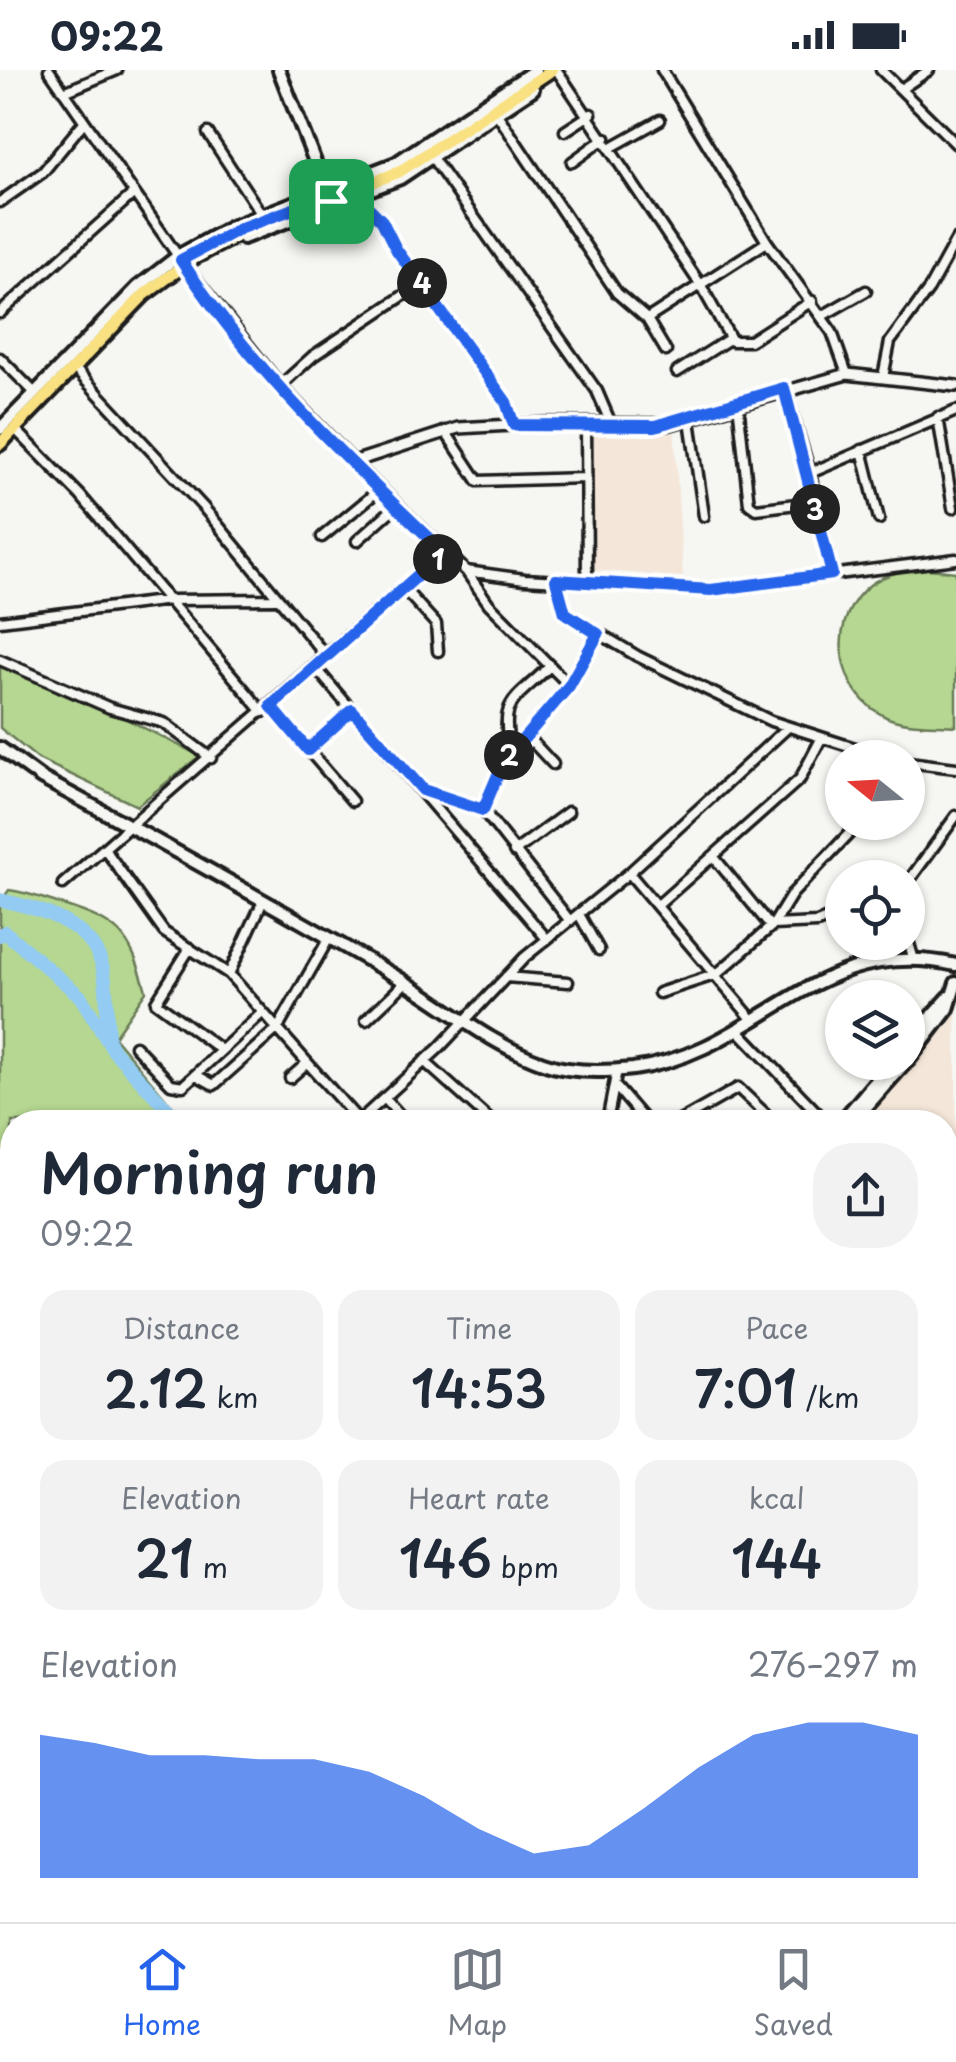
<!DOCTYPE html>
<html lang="en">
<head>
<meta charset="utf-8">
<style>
	:root { --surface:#fff; --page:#f2f2f3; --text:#1f2937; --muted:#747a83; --line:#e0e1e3; --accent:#2563eb }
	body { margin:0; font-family:"Playpen Sans",sans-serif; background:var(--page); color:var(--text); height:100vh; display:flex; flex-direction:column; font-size:38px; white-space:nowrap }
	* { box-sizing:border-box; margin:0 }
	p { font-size:32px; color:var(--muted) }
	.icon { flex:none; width:55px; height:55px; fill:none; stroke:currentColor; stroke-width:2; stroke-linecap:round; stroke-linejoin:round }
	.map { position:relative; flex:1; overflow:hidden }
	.side { position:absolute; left:0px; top:1040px; width:958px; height:812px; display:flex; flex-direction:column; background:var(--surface); border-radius:40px 40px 0 0; box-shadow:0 2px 8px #0004 }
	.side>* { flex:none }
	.needle { width:65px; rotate:288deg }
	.tools { position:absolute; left:825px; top:670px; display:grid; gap:20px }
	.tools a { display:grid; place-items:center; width:100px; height:100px; border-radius:50%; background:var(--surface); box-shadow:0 2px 8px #0004; font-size:50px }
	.pin { position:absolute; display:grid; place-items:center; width:85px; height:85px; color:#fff; margin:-42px; border-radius:20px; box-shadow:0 5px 15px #0006 }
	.km { position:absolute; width:50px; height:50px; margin:-25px; border-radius:50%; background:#222; color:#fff; font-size:28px; line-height:50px; text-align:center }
	.round { display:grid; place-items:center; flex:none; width:105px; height:105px; border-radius:40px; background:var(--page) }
	.summary { display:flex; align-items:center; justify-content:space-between; height:170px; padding:0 40px }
	h1 { font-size:55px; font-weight:600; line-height:75px }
	.stats { display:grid; grid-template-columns:repeat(3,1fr); gap:15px; height:170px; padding:10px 40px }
	.stats div { display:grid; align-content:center; border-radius:25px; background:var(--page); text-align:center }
	.stats b { font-size:50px; font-weight:600 }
	.stats small { font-size:28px; font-weight:400 }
	.stats p { font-size:28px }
	.chart { height:280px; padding:20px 40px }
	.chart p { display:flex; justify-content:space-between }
	.chart svg { width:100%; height:180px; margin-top:10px; fill:var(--accent); opacity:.7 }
	.status { display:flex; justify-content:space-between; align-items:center; height:70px; padding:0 50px; background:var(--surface); direction:ltr }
	.status svg { height:28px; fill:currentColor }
	.dock { display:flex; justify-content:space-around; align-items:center; height:140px; border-top:2px solid var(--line); background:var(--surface); font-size:28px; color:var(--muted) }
	.dock a { display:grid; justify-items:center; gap:5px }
	.dock .current { color:var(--accent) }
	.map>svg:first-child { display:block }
	.built { fill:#f4e6d9 }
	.green { fill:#b5d791; stroke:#687a56; stroke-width:2.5 }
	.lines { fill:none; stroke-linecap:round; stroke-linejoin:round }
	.river { stroke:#93cbf2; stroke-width:14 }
	.minor-casing { stroke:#1c1c1c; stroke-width:15 }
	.tertiary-casing { stroke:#1c1c1c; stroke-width:16 }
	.secondary-casing { stroke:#1c1c1c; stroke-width:18 }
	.primary-casing { stroke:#1c1c1c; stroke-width:19 }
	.trunk-casing { stroke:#1c1c1c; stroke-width:20 }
	.minor { stroke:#f6f6f2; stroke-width:8 }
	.tertiary { stroke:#f6f6f2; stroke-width:9 }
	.secondary { stroke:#f6f6f2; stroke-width:10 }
	.primary { stroke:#f9e181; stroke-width:11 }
	.trunk { stroke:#f9e181; stroke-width:12 }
	.route-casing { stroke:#fff; stroke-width:20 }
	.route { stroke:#2563eb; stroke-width:12 }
</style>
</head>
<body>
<div class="status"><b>09:22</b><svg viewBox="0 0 49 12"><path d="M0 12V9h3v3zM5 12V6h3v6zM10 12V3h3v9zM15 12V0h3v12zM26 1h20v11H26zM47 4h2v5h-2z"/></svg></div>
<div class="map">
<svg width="956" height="1852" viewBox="0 0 956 1852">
	<rect width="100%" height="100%" fill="#f6f6f2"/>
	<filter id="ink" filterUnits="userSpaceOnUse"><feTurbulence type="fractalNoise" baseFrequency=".01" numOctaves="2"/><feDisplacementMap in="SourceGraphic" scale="20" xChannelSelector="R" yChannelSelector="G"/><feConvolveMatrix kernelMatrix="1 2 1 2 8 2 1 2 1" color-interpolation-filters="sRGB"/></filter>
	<g filter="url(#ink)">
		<path class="built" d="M674 356 683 507 592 500 586 360Z
			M956 928V1120L945 1132V1052H856Z
			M945 1693H956V1852H713L714 1840H945Z
			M448 1840H544L539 1852H441Z"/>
		<path class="green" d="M921 498 956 502V656C935 654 905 656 886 647 838 624 826 558 864 520 879 505 901 501 921 498Z
			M0 586 200 686 137 736 38 689 0 658Z
			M9 820C30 823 44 829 63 835 119 853 130 863 146 921L114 967 178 1043 193 1052H12V1319L0 1316V833Z"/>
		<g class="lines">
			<path class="river" d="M0 830C35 837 84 852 99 887 109 909 106 943 108 966
				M0 865 5 862 80 926 114 981 179 1052
				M945 1344 956 1341"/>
			<defs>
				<path id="minor" d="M49 0 180 189
					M662 0 767 172 832 262 847 304
					M881 0 956 74
					M558 2 700 214 732 271H750L812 231
					M901 19 929 0
					M64 22 117 0
					M497 44 617 223 647 249 666 281
					M565 61 591 44
					M208 63 262 145
					M610 78 660 50
					M433 89 597 321 612 356
					M572 92 605 68
					M358 127 382 151 397 179 506 332 514 355
					M0 132 43 102 84 52
					M0 243 133 124
					M822 246 866 221
					M647 249 767 172
					M0 288 35 323
					M77 301 204 438 326 586
					M677 302 729 269
					M883 307 890 272 929 219 956 170
					M280 316 313 286 422 213
					M785 320 810 403 832 505
					M738 333 749 434 756 439 813 432
					M938 347 953 438
					M690 350 704 446
					M586 353 587 510
					M445 361 478 411 585 408
					M18 362 80 425 263 642
					M862 380 879 449
					M353 392 466 501 489 534 569 615
					M810 403 956 341
					M322 467 379 420
					M357 471 395 437
					M466 501 525 509 711 520 956 489
					M556 510 565 543 637 586 771 651 886 688
					M404 519 436 554 438 581
					M0 551 170 530 277 529
					M0 590 110 638 164 653 211 688
					M315 597 546 868
					M271 636 352 731
					M526 665 553 694
					M308 680 353 640
					M511 684C499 630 512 633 549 597
					M908 692 956 698
					M423 720 483 740 570 851
					M483 740 503 693 569 615 598 564
					M104 778 164 862 229 904 359 1051
					M514 782 568 742
					M713 786 771 857
					M629 803 752 949
					M908 812 956 746
					M63 814 444 482
					M658 835 800 709 821 669
					M580 846 599 880
					M773 855 817 853 842 843
					M908 870 913 887
					M190 878 156 932 221 980
					M229 904 263 831
					M506 907 568 912
					M659 923 717 904 773 855 792 824 860 752
					M366 950 406 912
					M737 959 826 1052
					M135 976 171 1014 183 1016 262 943
					M424 991 492 1052
					M196 1005 214 1015 278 958 329 868
					M290 1008 307 993
					M617 1018 646 1052
					M386 1030 406 1052
					M358 1052 439 978 525 887 629 803 787 658
					M607 1052 617 1000
					M678 1052 738 1018 774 1052
					M945 1149 956 1137
					M945 1280 956 1277
					M0 1437 12 1440
					M0 1595 12 1607
					M945 1743H956
					M805 1840V1852
					M437 1852 445 1840
					M702 1852 704 1840
					M870 1852V1840"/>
				<path id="tertiary" d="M181 191 280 316 353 392 458 358 547 353 671 354 847 304 956 316"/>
				<path id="secondary" d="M279 0 328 125
					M243 168 400 108 533 19
					M0 359 138 217 178 186 231 157 396 93 535 0
					M0 678 41 708C159 771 276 837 392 904 441 933 489 974 543 993 570 1003 604 1002 633 999 759 982 815 863 956 895
					M908 973 949 927
					M908 991 948 939 956 913
					M841 1052 892 992
					M853 1052 906 992
					M0 1690 12 1695
					M945 1690H956
					M0 1700 12 1704
					M0 1709 7 1719
					M0 1751H12
					M170 1840 185 1852
					M219 1840 234 1852"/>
				<path id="primary" d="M0 374 144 225 195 187 243 162 399 102 552 0"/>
				<path id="trunk" d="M0 1731 12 1730
					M0 1742 12 1741
					M185 1840 200 1852
					M202 1840 217 1852"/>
			</defs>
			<use href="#minor" class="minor-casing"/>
			<use href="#tertiary" class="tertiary-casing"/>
			<use href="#secondary" class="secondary-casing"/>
			<use href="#primary" class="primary-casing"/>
			<use href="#trunk" class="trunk-casing"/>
			<use href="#minor" class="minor"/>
			<use href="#tertiary" class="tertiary"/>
			<use href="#secondary" class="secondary"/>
			<use href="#primary" class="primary"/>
			<use href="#trunk" class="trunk"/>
		</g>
	</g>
	<g class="lines" filter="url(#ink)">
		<defs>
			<path id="route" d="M329 126 333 136 358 127 382 151 396 179 506 332 514 355 655 356 784 318 832 504 711 520 556 510 565 543 598 564 569 616 503 693 483 740 423 720 352 640 308 680 271 636 444 482C350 393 251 299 181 190L241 158Z"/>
		</defs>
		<use href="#route" class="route-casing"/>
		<use href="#route" class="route"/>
	</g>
</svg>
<div class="tools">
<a><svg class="needle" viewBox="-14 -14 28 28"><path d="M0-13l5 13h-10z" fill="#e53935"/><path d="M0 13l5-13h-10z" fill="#747a83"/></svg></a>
<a><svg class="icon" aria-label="locate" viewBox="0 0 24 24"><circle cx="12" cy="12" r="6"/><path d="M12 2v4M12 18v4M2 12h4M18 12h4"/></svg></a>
<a><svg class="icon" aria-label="layers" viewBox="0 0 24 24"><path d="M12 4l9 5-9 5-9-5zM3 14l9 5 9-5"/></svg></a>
</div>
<div class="pin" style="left:331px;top:131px;background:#1e9e55"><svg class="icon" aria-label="arrive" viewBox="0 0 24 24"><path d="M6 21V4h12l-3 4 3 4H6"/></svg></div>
<b class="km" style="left:438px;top:489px">1</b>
<b class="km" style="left:509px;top:685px">2</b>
<b class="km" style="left:815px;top:439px">3</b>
<b class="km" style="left:422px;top:213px">4</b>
<section class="side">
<div class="summary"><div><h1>Morning run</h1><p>09:22</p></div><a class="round"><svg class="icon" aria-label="share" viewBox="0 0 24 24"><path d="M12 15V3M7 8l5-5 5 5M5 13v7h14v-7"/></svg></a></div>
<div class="stats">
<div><p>Distance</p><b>2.12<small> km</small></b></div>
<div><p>Time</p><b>14:53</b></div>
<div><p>Pace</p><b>7:01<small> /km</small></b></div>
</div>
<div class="stats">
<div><p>Elevation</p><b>21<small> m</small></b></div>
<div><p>Heart rate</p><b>146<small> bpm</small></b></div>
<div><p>kcal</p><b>144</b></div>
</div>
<div class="chart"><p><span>Elevation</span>276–297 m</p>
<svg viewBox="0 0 160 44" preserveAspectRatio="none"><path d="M0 44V9L10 11L20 14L30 14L40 15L50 15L60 18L70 24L80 32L90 38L100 36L110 27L120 17L130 9L140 6L150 6L160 9V44z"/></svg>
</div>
</section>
</div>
<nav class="dock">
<a class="current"><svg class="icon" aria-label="home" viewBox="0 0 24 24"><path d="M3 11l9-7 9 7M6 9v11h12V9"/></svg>Home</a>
<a><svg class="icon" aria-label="map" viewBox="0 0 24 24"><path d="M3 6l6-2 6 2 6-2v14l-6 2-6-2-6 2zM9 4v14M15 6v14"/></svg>Map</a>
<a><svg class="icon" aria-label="saved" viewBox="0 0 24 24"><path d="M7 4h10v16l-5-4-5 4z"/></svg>Saved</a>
</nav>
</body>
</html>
